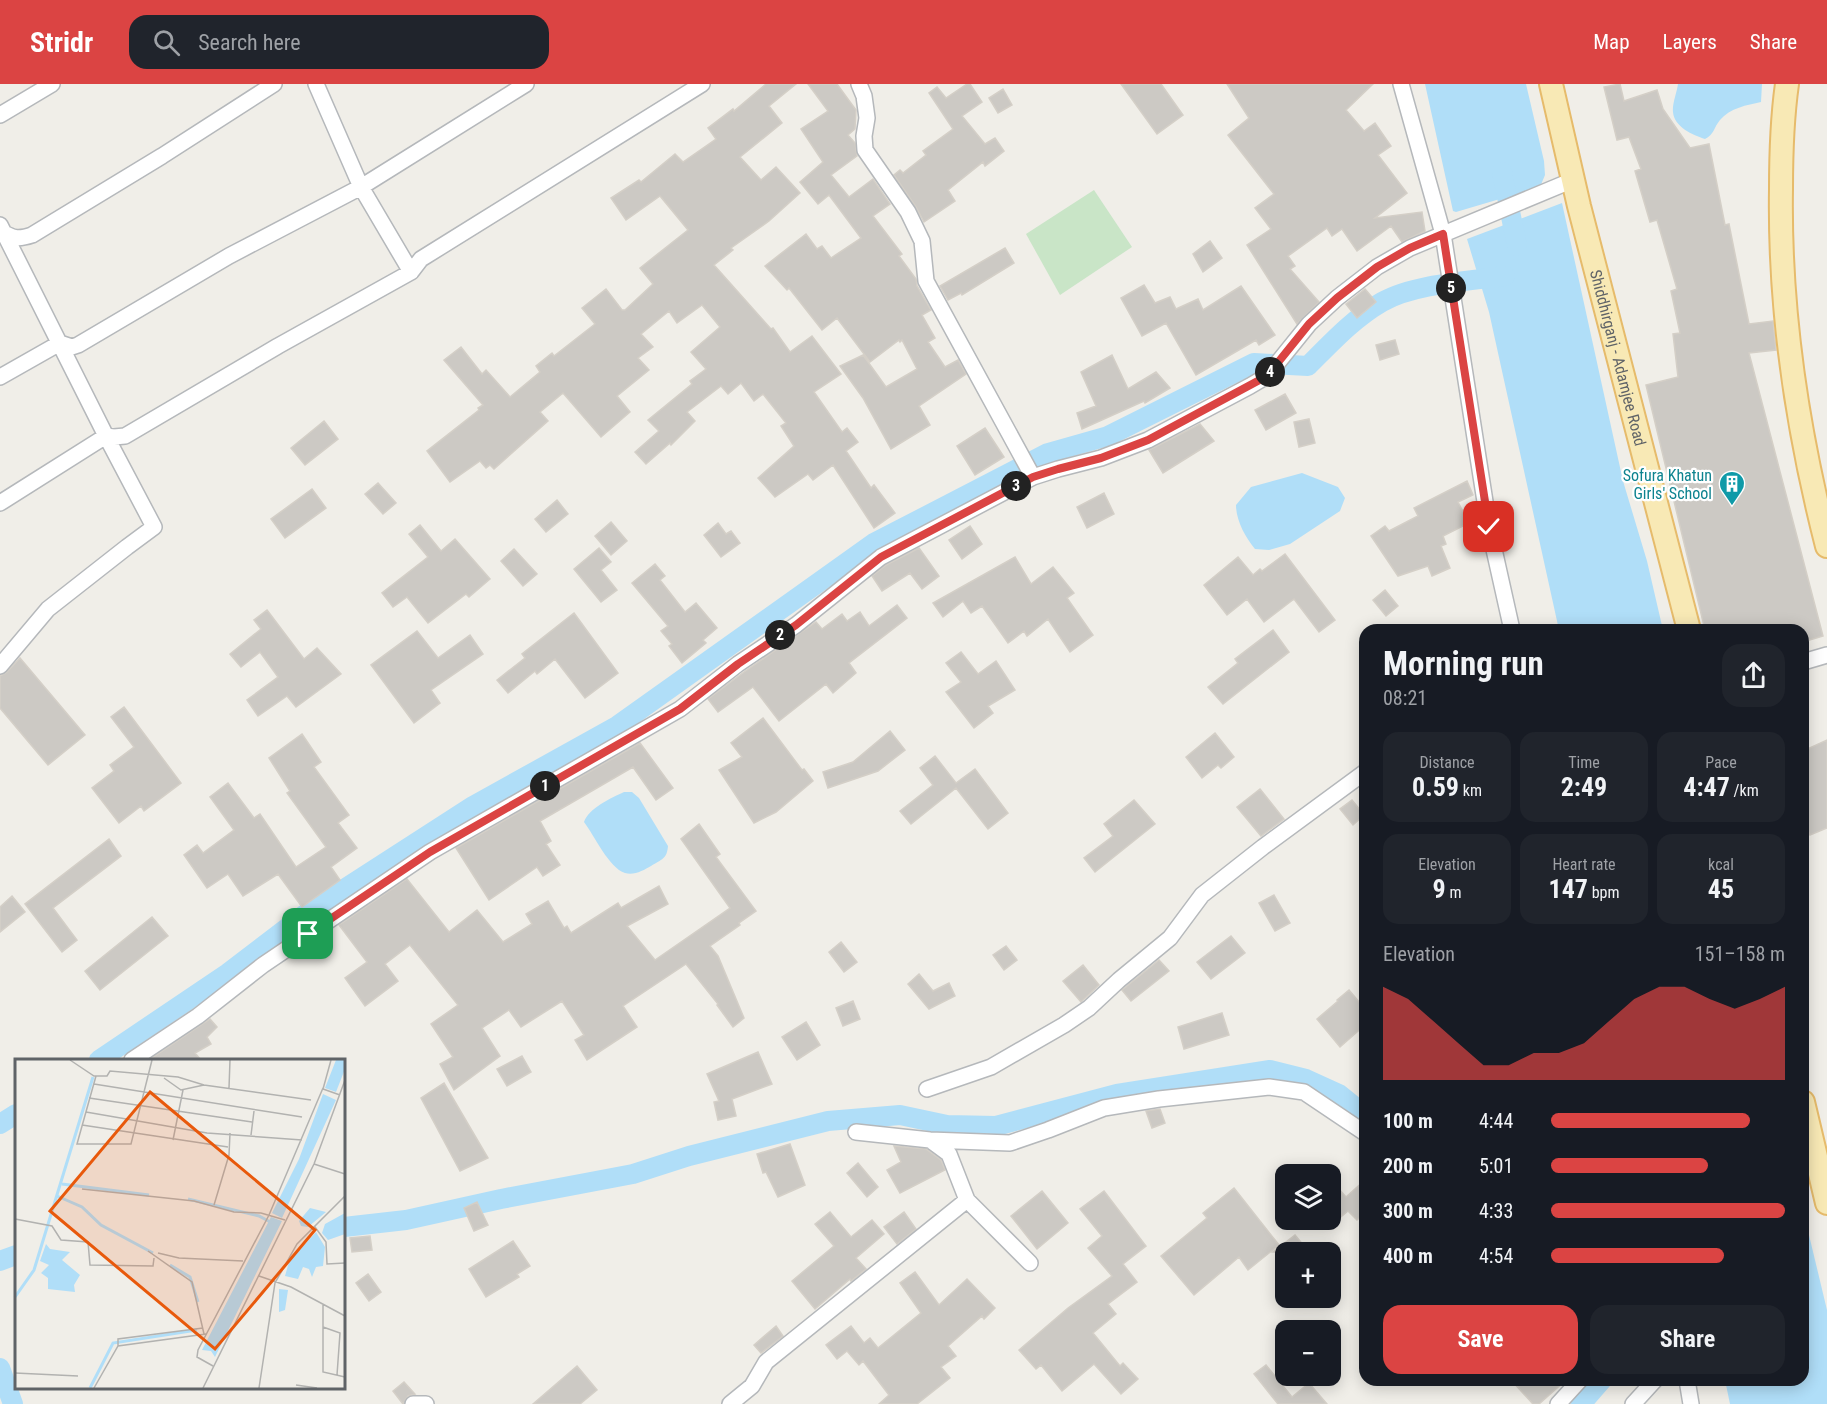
<!DOCTYPE html>
<html lang="en">
<head>
<meta charset="utf-8">
<style>
	:root { --surface:#171b24; --page:#20242c; --text:#f1f3f6; --muted:#9ea1a6; --accent:#db4443 }
	body { margin:0; font-family:"Roboto Condensed",sans-serif; background:var(--page); color:var(--text); height:100vh; display:flex; flex-direction:column; font-size:22px; white-space:nowrap }
	* { box-sizing:border-box; margin:0 }
	p { font-size:20px; color:var(--muted) }
	.icon { flex:none; width:33px; height:33px; fill:none; stroke:currentColor; stroke-width:2; stroke-linecap:round; stroke-linejoin:round }
	.map { position:relative; flex:1; overflow:hidden }
	.drawer { position:absolute; left:1359px; top:540px; width:450px; height:762px; display:flex; flex-direction:column; background:var(--surface); border-radius:18px; box-shadow:0 3px 15px #0003 }
	.drawer>* { flex:none }
	.controls { position:absolute; left:1275px; top:1080px; display:grid; gap:12px }
	.controls a { display:grid; place-items:center; width:66px; height:66px; border-radius:12px; background:var(--surface); box-shadow:0 3px 15px #0003; font-size:30px }
	.pin { position:absolute; display:grid; place-items:center; width:51px; height:51px; color:#fff; margin:-26px; border-radius:12px; box-shadow:0 3px 9px #0006 }
	.km { position:absolute; width:30px; height:30px; margin:-15px; border-radius:50%; background:#222; color:#fff; font-size:16px; line-height:30px; text-align:center }
	.round { display:grid; place-items:center; flex:none; width:63px; height:63px; border-radius:18px; background:var(--page) }
	.head { display:flex; align-items:center; justify-content:space-between; height:102px; padding:0 24px }
	h1 { font-size:33px; font-weight:700; line-height:45px }
	.figures { display:grid; grid-template-columns:repeat(3,1fr); gap:9px; height:102px; padding:6px 24px }
	.figures div { display:grid; align-content:center; border-radius:15px; background:var(--page); text-align:center }
	.figures b { font-size:26px; font-weight:700 }
	.figures small { font-size:16px; font-weight:400 }
	.figures p { font-size:16px }
	.chart { height:168px; padding:12px 24px }
	.chart p { display:flex; justify-content:space-between }
	.chart svg { width:100%; height:108px; margin-top:6px; fill:var(--accent); opacity:.7 }
	.button { display:flex; gap:12px; margin-top:auto; padding:12px 24px }
	.button a { flex:1; height:69px; border-radius:18px; background:var(--accent); color:#fff; font-size:24px; font-weight:700; line-height:69px; text-align:center }
	.button a+a { background:var(--page); color:var(--text) }
	ul { padding:0 24px; list-style:none; font-size:20px }
	li { display:grid; grid-template-columns:96px 72px 1fr; align-items:center; height:45px }
	li i { height:15px; border-radius:8px; background:var(--accent) }
	header { display:flex; align-items:center; gap:36px; box-sizing:border-box; height:84px; padding:0 30px; background:var(--accent); color:#fff }
	header strong { font-size:28px }
	nav { display:flex; gap:33px; margin-inline-start:auto; font-size:21px }
	.search { width:420px; height:54px; background:var(--page); display:flex; align-items:center; gap:15px; box-sizing:border-box; padding:0 21px; border-radius:18px; color:var(--muted); font-size:22px }
	.map>svg:first-child { display:block }
	.green { fill:#c9e5c7 }
	.water { fill:#b0def8 }
	.lines { fill:none; stroke-linecap:round; stroke-linejoin:round }
	.canal { stroke:#b0def8; stroke-width:20 }
	.building { fill:#ccc9c4; stroke:#d4cfc7; stroke-width:1.5 }
	.minor-casing { stroke:#b5b8bb; stroke-width:18 }
	.primary-casing { stroke:#e6bb6b; stroke-width:26 }
	.minor { stroke:#fff; stroke-width:15 }
	.primary { stroke:#f8e9b5; stroke-width:22 }
	.route-casing { stroke:#fff; stroke-width:12 }
	.route { stroke:#db4443; stroke-width:8 }
	.labels { text-anchor:middle; dominant-baseline:central; stroke-width:4.5; stroke-linejoin:round; paint-order:stroke }
	.street-label { font-size:16px; fill:#5f6367; stroke:#fff }
	.culture-label { font-size:16px; fill:#0d838f; stroke:#fff; text-anchor:end }
	.inset-river { fill:none; stroke:#b0def8; stroke-width:3 }
	.inset-road { fill:none; stroke:#b2b2b0; stroke-width:1.5 }
	.view { fill:#e8590c; fill-opacity:0.15; stroke:#e8590c; stroke-width:3 }
	.inset-edge { fill:none; stroke:#5f6367; stroke-width:3 }
</style>
</head>
<body>
<header>
<strong>Stridr</strong>
<div class="search"><svg class="icon" aria-label="search" viewBox="0 0 24 24"><circle cx="10" cy="10" r="6"/><path d="M15 15l6 6"/></svg>Search here</div>
<nav><a>Map</a><a>Layers</a><a>Share</a></nav>
</header>
<div class="map">
<svg width="1827" height="1320" viewBox="0 0 1827 1320">
	<rect width="100%" height="100%" fill="#f0eee8"/>
	<path class="green" d="M1094 106 1132 163 1060 211 1026 150Z"/>
	<path class="water" d="M1425 0H1526L1544 77 1545 91 1540 103 1456 128 1453 127Z
		M1678 0H1762L1761 18C1747 21 1730 24 1720 36 1714 43 1714 51 1705 55 1693 51 1674 43 1673 28 1672 20 1677 8 1678 0Z
		M1562 119 1623 397 1647 477 1663 546H1559L1489 228 1467 155Z
		M1302 389 1338 403 1345 414 1340 427 1290 460 1269 466 1255 465C1245 453 1236 436 1236 421L1251 403Z
		M624 708H632L639 714 668 762C667 775 662 775 651 782 644 786 634 792 625 789 609 784 594 751 584 738 589 724 611 714 624 708Z
		M1803 1126 1827 1226V1320H1730L1725 1296H1803Z"/>
	<g class="lines">
		<path class="canal" d="M1502 88 1517 162
			M99 976 228 889 304 831 473 722 617 642 874 459 1048 369 1108 352 1254 279 1308 282C1331 259 1354 234 1382 218 1413 200 1469 197 1505 192
			M0 1040 16 1030
			M344 1143 406 1136 501 1115 633 1090 689 1072 828 1037 900 1031 947 1041 996 1042 1117 1010 1270 986 1306 995 1339 1010 1365 1031
			M0 1177 16 1171
			M0 1284 13 1320
			M1581 1320 1602 1296"/>
	</g>
	<path class="building" d="M766 0H796L769 22 782 39 740 73 761 96 776 83 800 109 769 137 731 164 733 166 714 181 771 245 773 244 790 268 812 252 841 290 814 308 842 348 847 344 858 358 846 367 871 404 874 401 895 429 874 444 833 381 813 396 808 390 775 413 758 394 794 362 781 342 786 339 763 310 754 317 741 299 728 310 721 302 687 328 695 337 671 361 670 359 646 380 635 368 659 347 648 336 692 300 690 297 706 285 691 268 720 243 702 221 677 239 669 227 641 250 653 263 638 274 649 286 617 312 630 328 601 353 563 309 540 328 548 337 494 385 490 381 486 384 480 377 450 398 427 367 479 326 478 324 483 321 444 276 461 263 482 290 486 286 510 313 540 288 536 282 552 269 554 272 595 240 582 224 606 205 622 226H625L653 200 640 184 688 146 660 112 626 136 611 114 639 96 641 98 675 70 683 78 716 55 708 44 733 25 734 27Z
		M808 0H837L856 26 855 45 848 51 855 59 857 72 831 91 849 113 873 95 890 120 873 132 902 170 899 172 916 195 917 202 931 226 922 231 935 254 928 258 945 283 958 276 966 290 919 322 930 341 891 365 863 314 840 282 863 271 886 303 917 285 902 256 900 258 899 256 870 278 837 234 822 246 789 204 787 206 765 182 806 150 817 165 822 162 831 174 861 154 829 111 818 120 800 98 823 78 801 45 828 27Z
		M967 0H970L982 18 962 32 985 60 995 54 1004 67 985 82 983 78 948 106 955 117 924 138 916 123 894 91 900 86 903 89 926 71 923 67 953 45 929 9 937 3 946 14Z
		M1121 0H1161L1183 31 1157 50Z
		M1227 0H1373L1346 26 1364 47 1375 39 1391 62 1378 71 1407 109 1375 134 1422 128 1425 147 1402 158 1391 142 1357 167 1342 145 1332 152 1327 144 1288 172 1295 182 1290 185 1319 218 1297 240 1247 161 1271 145 1255 124 1274 110 1228 51 1249 34Z
		M1620 0 1624 17 1657 6 1663 25 1690 64 1709 60 1725 141 1729 140 1749 240 1773 237 1776 266 1749 269 1823 552 1803 558V546H1705L1646 301 1678 293 1673 250 1680 249 1671 207 1677 205 1657 136 1650 138 1635 87 1641 85 1629 53 1617 56 1604 3Z
		M1003 5 1012 21 998 29 989 14Z
		M1210 157 1222 174 1203 188 1193 170Z
		M1005 164 1014 179 962 211 961 209 948 216 940 202Z
		M1144 201 1155 219 1170 213 1176 225 1198 215 1203 226 1241 202 1275 251 1259 261 1256 256 1196 291 1166 239 1142 252 1121 214Z
		M1365 205 1376 218 1357 234 1346 220Z
		M1395 256 1399 270 1380 276 1376 261Z
		M1112 271 1128 305 1156 288 1170 304 1145 319 1144 317 1082 345 1077 329 1096 322 1081 288Z
		M1285 310 1296 329 1266 346 1255 326Z
		M1309 335 1315 359 1299 363 1294 338Z
		M324 337 338 355 305 381 291 364Z
		M1200 340 1214 357 1163 389 1149 366Z
		M985 344 1004 373 975 391 957 362Z
		M1467 397 1473 411 1458 418 1469 439 1443 452 1446 460 1441 462 1450 484 1432 492 1428 482 1398 492 1371 452 1385 442 1389 447 1418 432 1414 424Z
		M378 399 396 419 383 430 365 410Z
		M312 405 326 424 285 454 271 435Z
		M1104 409 1114 430 1087 444 1077 423Z
		M557 416 568 430 546 448 535 435Z
		M611 438 627 457 611 471 595 452Z
		M718 439 726 450 731 447 740 459 721 473 704 451Z
		M420 441 441 467 455 455 490 495 469 513 466 510 428 539 407 513 393 523 382 509 428 473 409 450Z
		M970 442 982 460 962 475 949 456Z
		M599 464 611 478 601 486 617 506 601 518 574 485Z
		M919 464 939 492 922 505 910 489 882 507 872 492 886 481Z
		M514 465 537 490 523 502 501 477Z
		M1285 470 1335 536 1319 548 1294 515 1264 538 1247 515 1227 531 1204 501 1238 473 1253 491 1260 485 1262 487Z
		M1015 473 1031 500 1053 483 1074 509 1067 514 1093 551 1070 568 1048 535 1027 552 1024 547 1008 559 982 522 971 529 963 517 943 533 933 519Z
		M655 480 665 492 660 496 685 528 696 519 717 544 703 556 706 559 682 579 669 562 672 560 661 547 668 542 632 499Z
		M1385 506 1398 522 1386 532 1373 516Z
		M897 521 907 534 849 579 856 589 833 609 826 600 779 637 753 603 718 628 708 615 744 588 816 538 822 545 842 530 847 537 860 528 869 542Z
		M267 526 304 575 317 564 341 590 296 623 287 612 258 632 247 616 278 593 260 568 241 583 230 570 261 545 254 536Z
		M574 529 618 589 585 614 555 575 537 590 535 587 508 609 497 596 525 574 522 570Z
		M1273 546 1289 568 1223 620 1208 603 1238 579 1235 575Z
		M417 547 438 574 470 551 483 570 431 606 440 619 414 639 371 581Z
		M961 568 978 590 996 577 1015 606 988 622 993 629 974 644 946 608 961 598 946 579Z
		M20 574 85 651 48 681 0 624V592L7 588Z
		M124 623 181 699 144 727 141 722 119 739 92 704 114 687 110 681 134 663 111 633Z
		M763 634 802 686 804 685 813 697 776 728 754 739 719 686 742 673 731 659Z
		M890 647 905 666 878 687 828 704 823 688 853 678Z
		M1215 649 1234 673 1221 684 1218 681 1202 694 1186 673Z
		M302 650 321 678 314 683 349 731 338 739 357 764 331 783 340 796 302 823 278 790 243 812 228 790 207 804 184 771 197 761 203 769 234 746 210 713 228 699 254 734 260 730 296 783 326 763 287 709 290 707 269 674Z
		M1827 656V744L1810 751 1803 735V667Z
		M640 659 673 704 656 716 633 683 540 737 551 757 546 760 560 781 543 792 537 783 489 816 456 764Z
		M935 672 956 699 975 685 1008 729 988 745 956 704 911 740 900 727 933 701 920 684Z
		M1260 705 1284 735 1261 752 1237 723Z
		M1134 716 1155 740 1095 788 1084 774 1113 752 1104 740Z
		M1352 716 1364 731 1353 741 1340 725Z
		M699 740 720 770 716 773 756 827 739 839 740 841 710 862 718 872 744 934 733 943 717 921 718 920 686 880 623 922 637 943 587 976 575 956 584 951 562 917 521 943 509 926 482 944 500 972 454 1006 440 980 453 973 431 940 458 921 410 861 385 880 398 897 365 922 345 894 367 878 339 841 407 795 449 848 477 826 503 858 532 840 526 830 548 817 564 844 567 842 571 849 618 819 621 824 659 802 668 820 627 842 655 876 730 824 681 755Z
		M109 755 121 772 53 824 77 856 62 868 25 820Z
		M1274 811 1290 839 1275 847 1259 819Z
		M12 812 25 828 0 848V823Z
		M152 833 168 852 100 906 85 887Z
		M1231 852 1245 869 1211 895 1197 878Z
		M841 858 857 878 844 888 829 868Z
		M1006 862 1017 876 1004 886 993 871Z
		M1159 876 1169 887 1131 917 1122 906Z
		M1083 881 1099 901 1081 918 1063 897Z
		M919 890 933 907 949 899 955 912 929 925 908 900Z
		M1349 906 1365 925V941L1340 963 1317 935 1338 917 1337 916Z
		M853 917 860 935 843 942 836 924Z
		M1222 929 1229 951 1184 965 1178 943Z
		M210 935 217 943 207 953 211 960 195 969 201 976H149Z
		M806 938 820 961 797 976 782 953Z
		M758 968 772 1000 732 1015 736 1032 718 1036 714 1018 719 1017 707 990Z
		M522 972 531 988 507 1002 497 985Z
		M444 999 488 1074 460 1087 421 1014Z
		M1160 1025 1165 1039 1152 1044 1146 1027Z
		M790 1060 805 1101 778 1113 766 1088 763 1089 757 1070Z
		M894 1062 926 1065 941 1076 945 1086 900 1109 887 1086 901 1078Z
		M858 1079 878 1103 867 1113 847 1089Z
		M1330 1095 1346 1113 1365 1096V1129L1357 1136 1348 1127 1330 1142Z
		M1234 1104 1279 1161 1248 1186 1239 1173 1194 1211 1161 1172 1207 1134 1203 1129Z
		M1042 1107 1068 1139 1037 1165 1011 1132Z
		M1104 1107 1146 1162 1123 1180 1137 1198 1108 1220 1116 1230 1093 1249 1120 1282 1123 1279 1138 1295 1121 1310 1094 1280 1062 1307 1041 1281 1036 1285 1019 1266 1068 1224 1112 1192 1088 1164 1102 1152 1080 1125Z
		M477 1118 488 1141 474 1147 464 1124Z
		M830 1128 851 1153 872 1136 884 1150 856 1174 866 1185 851 1197 850 1195 815 1225 792 1197 834 1162 815 1140Z
		M904 1128 916 1145 897 1160 884 1143Z
		M1295 1151 1309 1168H1273Z
		M370 1152 372 1166 352 1168 350 1154Z
		M513 1157 530 1182 517 1190 519 1193 486 1213 469 1185Z
		M915 1188 939 1221 967 1195 995 1224 984 1235 982 1232 948 1262 956 1272 941 1283 950 1294 917 1320H879L889 1311 863 1277 859 1281 847 1267 837 1275 826 1261 851 1242 864 1259 870 1254 878 1264 921 1229 900 1199Z
		M368 1190 381 1208 369 1217 356 1199Z
		M776 1242 783 1252 761 1269 754 1261Z
		M1266 1281 1292 1313 1309 1299 1327 1320H1278L1254 1290Z
		M577 1282 597 1306 580 1320H533Z
		M1511 1296H1566L1539 1320H1533Z
		M404 1298 415 1310 408 1312 403 1320 393 1307Z"/>
	<g class="lines">
		<defs>
			<path id="minor" d="M316 0 361 103 411 188
				M859 0 864 12 867 34 864 52 865 66 908 128 922 157 926 197 1033 393
				M1401 0 1443 150 1489 443 1512 546
				M0 31 52 0
				M0 141 106 352 154 443 127 463 48 525 0 582
				M0 149 3 148C13 155 20 155 32 151L162 72 274 0
				M0 293 60 259 72 263 78 261 229 172 361 103 526 0
				M0 419 106 352 114 353 125 352 278 262 411 188 421 175 702 0
				M1803 578 1827 571
				M132 976 198 932 263 881 430 768 680 625 738 580 796 541 881 473 1033 393 1058 385 1101 374 1148 356 1250 302 1267 292 1309 240 1337 214 1377 183 1410 164 1573 96
				M927 1005 991 983 1064 941 1089 924 1119 896 1170 854 1202 811 1263 763 1365 688
				M856 1048 930 1056 1010 1059 1048 1046 1104 1024 1159 1015 1269 1003 1304 1008 1365 1049
				M967 1116 1030 1179
				M1687 1296 1691 1320
				M413 1320H426
				M730 1320 752 1302 766 1278 967 1116 949 1070 930 1056
				M1558 1320 1580 1296
				M1633 1320 1655 1296"/>
			<g id="primary">
				<path id="s1" d="M1551 0 1579 122 1689 546"/>
				<path d="M1787 0C1782 35 1781 69 1781 105 1779 226 1797 345 1827 462"/>
				<path d="M1803 1018 1827 1119"/>
			</g>
		</defs>
		<use href="#minor" class="minor-casing"/>
		<use href="#primary" class="primary-casing"/>
		<use href="#minor" class="minor"/>
		<use href="#primary" class="primary"/>
	</g>
	<g class="lines">
		<defs>
			<path id="route" d="M308 850 430 768 680 625 738 580 796 541 881 473 1033 393 1058 385 1101 374 1148 356 1267 292 1309 240 1337 214 1377 183 1410 164 1443 150 1489 443"/>
		</defs>
		<use href="#route" class="route-casing"/>
		<use href="#route" class="route"/>
	</g>
	<defs>
		<symbol id="building-pin" viewBox="-11 -11 22 30"><path d="M0 17L-7.5 6A9.5 9.5 0 1 1 7.5 6Z" fill="#0f9aa8" stroke="#fff"/><path d="M-4-6H4V6H1V3H-1V6H-4ZM-2.5-4.3h1.7v1.8h-1.7ZM.8-4.3h1.7v1.8H.8ZM-2.5-1h1.7V.8h-1.7ZM.8-1h1.7V.8H.8Z" fill="#fff"/></symbol>
	</defs>
	<g fill-rule="evenodd">
		<use href="#building-pin" x="1717" y="385" width="30" height="40"/>
	</g>
	<g class="labels">
		<g class="street-label">
			<text stroke="none"><textPath href="#s1" startOffset="282">Shiddhirganj - Adamjee Road</textPath></text>
		</g>
		<g class="culture-label">
			<text x="1712" y="391">Sofura Khatun<tspan x="1712" dy="18">Girls' School</tspan></text>
		</g>
	</g>
	<g transform="translate(15 975)">
		<rect width="330" height="330" fill="#f0eee8"/>
		<path d="M321 1H330V10L321 33 310 29ZM308 35 321 41 267 159 257 154 284 100ZM295 149 311 153 293 168 286 167 284 162ZM330 154V175L313 181 307 174 310 165ZM256 158 267 162 200 298 196 292 187 291ZM301 173 310 188 308 207 301 208 297 218 294 210 288 208 283 220 270 217 274 203ZM31 185 35 190 55 193 47 201 65 216 59 226 60 233 33 230V219L26 214 34 206 25 202ZM264 230 273 231 270 251 264 253Z" fill="#b0def8"/>
		<path class="inset-river" d="M47 125 134 136M42 137 67 148 86 166 138 194M173 140 244 157 257 164M155 206 175 218 183 243M0 238 19 211 78 18M75 329 98 284 182 271"/>
		<path class="inset-road" d="M55 1 79 17H92L95 12 163 18 189 26 296 41M316 1 308 30 325 36M81 17 62 85H116L137 1M149 19 166 31 189 26M79 25 287 58M214 29 215 1M74 39 237 63M71 53 192 74 287 81M67 66 213 88M236 76 239 52M158 81 168 31M299 105 330 115M67 130 179 142 219 153 246 154 270 161M199 146 214 96 215 74M0 160 37 167 46 181 73 183 75 206 138 207 139 199M300 168 311 183 312 205 330 204M133 192 177 223 189 275M143 194 164 199 228 202M244 217 276 228 330 257M308 245V313L330 318M308 268 325 274 322 316M103 287V280L188 269M198 307 182 298 183 291 254 156 308 29M0 314 63 317M281 326 302 329M79 329 103 287 191 275M188 329 299 105 330 21M244 329 260 224 282 185 330 137"/>
		<path class="view" d="M135 33 300 171 200 290 35 152Z"/>
		<rect width="330" height="330" class="inset-edge"/>
	</g>
</svg>
<div class="controls">
<a><svg class="icon" aria-label="layers" viewBox="0 0 24 24"><path d="M12 4l9 5-9 5-9-5zM3 14l9 5 9-5"/></svg></a>
<a>+</a>
<a>−</a>
</div>
<div class="pin" style="left:308px;top:850px;background:#1e9e55"><svg class="icon" aria-label="arrive" viewBox="0 0 24 24"><path d="M6 21V4h12l-3 4 3 4H6"/></svg></div>
<div class="pin" style="left:1489px;top:443px;background:#d93025"><svg class="icon" aria-label="check" viewBox="0 0 24 24"><path d="M5 12l5 5 9-10"/></svg></div>
<b class="km" style="left:545px;top:702px">1</b>
<b class="km" style="left:780px;top:551px">2</b>
<b class="km" style="left:1016px;top:402px">3</b>
<b class="km" style="left:1270px;top:288px">4</b>
<b class="km" style="left:1451px;top:204px">5</b>
<section class="drawer">
<div class="head"><div><h1>Morning run</h1><p>08:21</p></div><a class="round"><svg class="icon" aria-label="share" viewBox="0 0 24 24"><path d="M12 15V3M7 8l5-5 5 5M5 13v7h14v-7"/></svg></a></div>
<div class="figures">
<div><p>Distance</p><b>0.59<small> km</small></b></div>
<div><p>Time</p><b>2:49</b></div>
<div><p>Pace</p><b>4:47<small> /km</small></b></div>
</div>
<div class="figures">
<div><p>Elevation</p><b>9<small> m</small></b></div>
<div><p>Heart rate</p><b>147<small> bpm</small></b></div>
<div><p>kcal</p><b>45</b></div>
</div>
<div class="chart"><p><span>Elevation</span>151–158 m</p>
<svg viewBox="0 0 160 44" preserveAspectRatio="none"><path d="M0 44V6L10 11L20 20L30 29L40 38L50 38L60 33L70 33L80 29L90 20L100 11L110 6L120 6L130 11L140 15L150 11L160 6V44z"/></svg>
</div>
<ul>
<li><b>100 m</b>4:44<i style="width:85%"></i></li>
<li><b>200 m</b>5:01<i style="width:67%"></i></li>
<li><b>300 m</b>4:33<i style="width:100%"></i></li>
<li><b>400 m</b>4:54<i style="width:74%"></i></li>
</ul>
<div class="button"><a>Save</a><a>Share</a></div>
</section>
</div>
</body>
</html>
